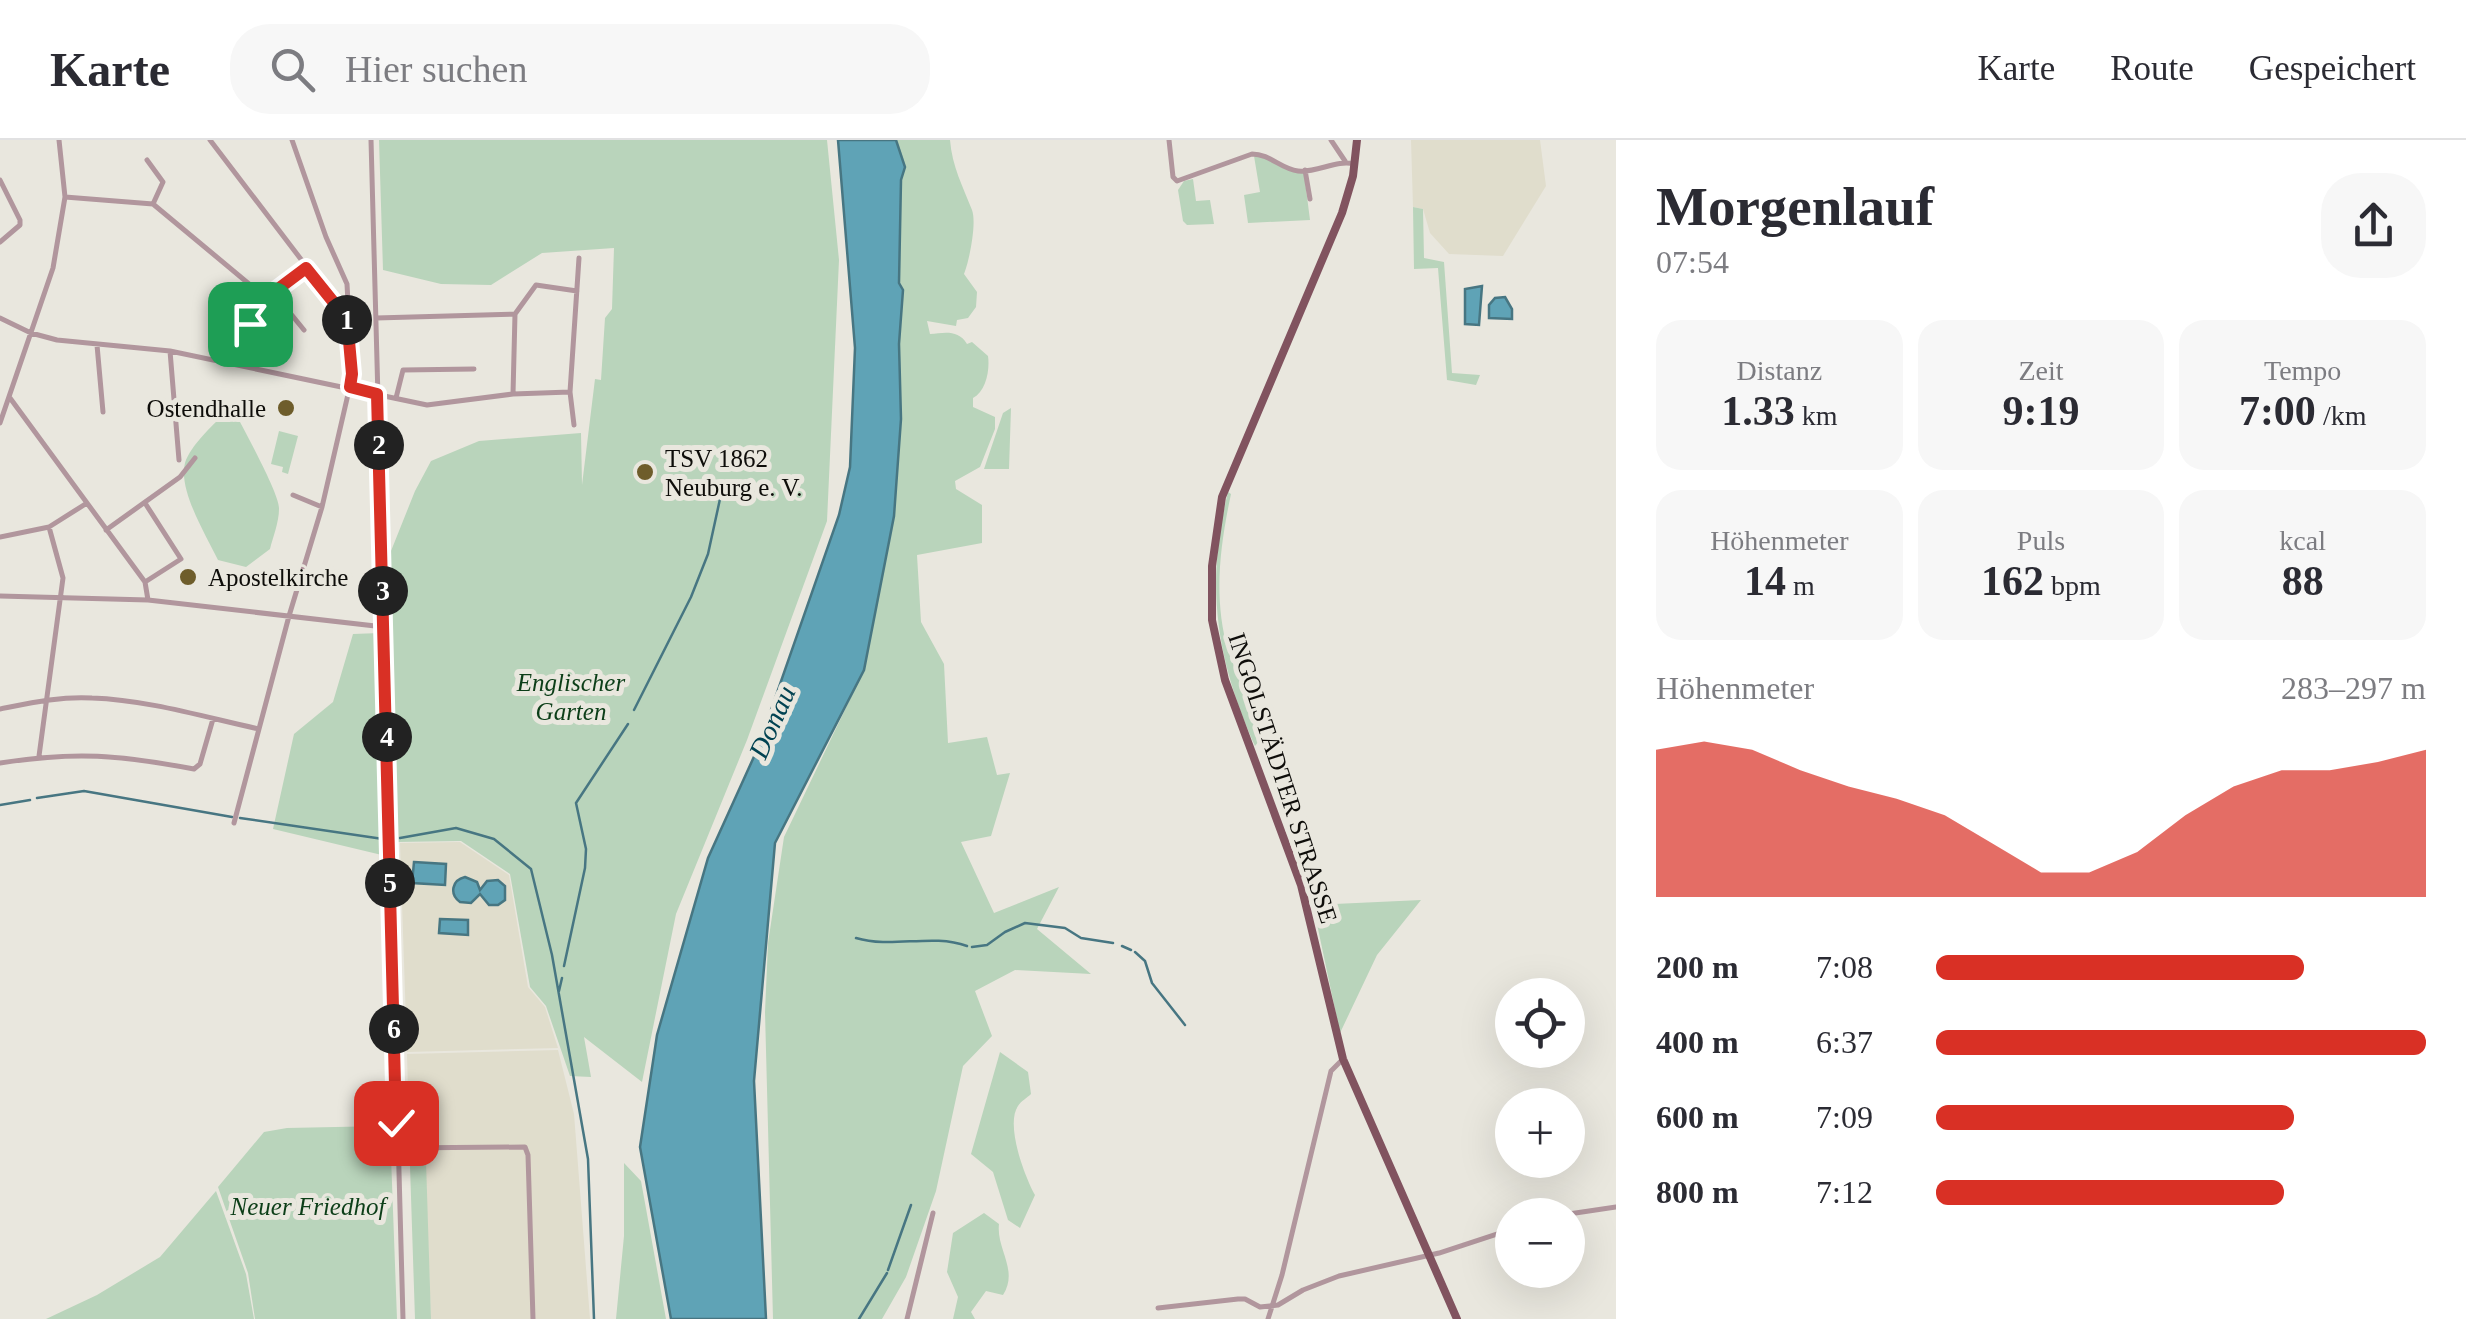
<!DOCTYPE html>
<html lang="de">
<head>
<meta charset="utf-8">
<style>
	:root { --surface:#fff; --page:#f7f7f7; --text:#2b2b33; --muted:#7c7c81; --line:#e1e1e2; --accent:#d93025 }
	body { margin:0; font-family:"Times New Roman",serif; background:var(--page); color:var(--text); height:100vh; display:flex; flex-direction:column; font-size:38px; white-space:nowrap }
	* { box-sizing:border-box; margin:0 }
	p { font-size:32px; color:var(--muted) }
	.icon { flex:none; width:55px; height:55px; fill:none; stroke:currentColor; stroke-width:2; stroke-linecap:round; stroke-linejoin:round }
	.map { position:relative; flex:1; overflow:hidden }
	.drawer { display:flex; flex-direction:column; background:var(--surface); width:850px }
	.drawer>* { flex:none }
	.tools { position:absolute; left:1495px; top:838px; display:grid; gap:20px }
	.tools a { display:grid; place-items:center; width:90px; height:90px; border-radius:50%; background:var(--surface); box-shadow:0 10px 40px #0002; font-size:50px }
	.pin { position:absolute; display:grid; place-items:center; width:85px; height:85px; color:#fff; margin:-42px; border-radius:20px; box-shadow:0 5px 15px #0006 }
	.km { position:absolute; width:50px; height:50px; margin:-25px; border-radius:50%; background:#222; color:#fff; font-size:28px; line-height:50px; text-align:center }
	.round { display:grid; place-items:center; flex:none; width:105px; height:105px; border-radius:40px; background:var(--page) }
	.overview { display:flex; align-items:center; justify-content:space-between; height:170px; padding:0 40px }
	h1 { font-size:55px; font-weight:700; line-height:75px }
	.metrics { display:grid; grid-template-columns:repeat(3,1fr); gap:15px; height:170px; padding:10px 40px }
	.metrics div { display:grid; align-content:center; border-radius:25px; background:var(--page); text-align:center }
	.metrics b { font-size:42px; font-weight:700 }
	.metrics small { font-size:28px; font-weight:400 }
	.metrics p { font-size:28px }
	.chart { height:280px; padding:20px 40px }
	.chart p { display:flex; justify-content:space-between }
	.chart svg { width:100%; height:180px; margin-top:10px; fill:var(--accent); opacity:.7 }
	ul { padding:0 40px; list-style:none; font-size:32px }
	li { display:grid; grid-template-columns:160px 120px 1fr; align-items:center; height:75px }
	li i { height:25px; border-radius:12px; background:var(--accent) }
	header { display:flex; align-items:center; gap:60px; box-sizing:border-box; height:140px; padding:0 50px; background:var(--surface); border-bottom:2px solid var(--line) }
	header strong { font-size:48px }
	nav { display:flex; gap:55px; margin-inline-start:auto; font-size:35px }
	.search { width:700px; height:90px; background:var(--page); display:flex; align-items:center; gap:25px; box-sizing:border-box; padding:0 35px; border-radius:40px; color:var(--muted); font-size:38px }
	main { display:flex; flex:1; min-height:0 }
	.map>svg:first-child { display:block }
	.built { fill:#e0ddcc }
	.green { fill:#b9d4bb }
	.water { fill:#5fa3b6; stroke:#477682; stroke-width:2.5 }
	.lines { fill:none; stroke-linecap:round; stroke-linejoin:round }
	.stream { stroke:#477682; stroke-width:2.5 }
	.minor { stroke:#b1969d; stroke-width:5 }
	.major { stroke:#81535f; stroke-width:8 }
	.route-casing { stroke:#fff; stroke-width:20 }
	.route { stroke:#d93025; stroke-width:12 }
	.poi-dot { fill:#6e5d2b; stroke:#e9e7de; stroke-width:4 }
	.labels { text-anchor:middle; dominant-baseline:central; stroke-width:10; stroke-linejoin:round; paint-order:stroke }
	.poi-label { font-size:25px; fill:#0e0d0a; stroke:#e9e7de; text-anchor:start }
	.park-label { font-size:25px; font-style:italic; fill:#0c3e18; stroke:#e9e7de }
	.street-label { font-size:25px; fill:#0e0d0a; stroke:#e9e7de }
	.water-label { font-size:28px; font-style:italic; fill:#024352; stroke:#e9e7de }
</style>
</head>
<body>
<header>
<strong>Karte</strong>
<div class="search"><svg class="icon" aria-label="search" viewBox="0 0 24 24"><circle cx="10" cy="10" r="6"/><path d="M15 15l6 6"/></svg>Hier suchen</div>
<nav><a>Karte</a><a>Route</a><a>Gespeichert</a></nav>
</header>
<main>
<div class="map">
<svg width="1616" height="1179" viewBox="0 0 1616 1179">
	<rect width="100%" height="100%" fill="#e9e7de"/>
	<path class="built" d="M1411 0H1540L1546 46 1503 116 1449 114 1430 93 1423 69 1413 67Z
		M460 702 509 735 528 847 545 867 558 908 407 912 400 703Z
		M558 910 574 974 590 1179H431L425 1021 410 1026 407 914Z"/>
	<path class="green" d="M379 0H827L839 120 827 381 747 600 676 774 642 942 584 897 591 937 570 936 546 866 530 847 510 734 461 701 396 702 387 421 415 351 431 321 479 301 581 293 582 345 595 239 601 240 605 178 612 169 614 108 542 113 491 145 441 144 383 130Z
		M896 0H950C952 26 963 47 972 70 977 83 969 122 964 134L977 152 976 167 968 178 957 180 956 186 927 181 930 194C944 193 958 189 967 204L972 202 988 216C990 230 986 251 973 258V267L995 277V289L980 327 955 341 956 349 982 365V403L917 415 921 482 944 524 948 603 987 597 997 635 1010 633 991 696 961 702 994 773 1059 747 1037 789 1091 834 1015 830 975 851 992 896 963 926 936 1051 906 1137 882 1179H773L765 872 768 803 784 697 864 530 902 150 899 143 901 40 905 27Z
		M1254 16H1263L1304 33 1310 80 1248 83 1244 55 1260 52Z
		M1193 39 1196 61 1210 60 1214 84 1187 85 1183 81 1178 50 1184 41Z
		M1413 67 1423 69 1424 118 1444 122 1452 233 1480 235 1476 245 1447 240 1438 128 1414 129Z
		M1011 268 1009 329H984L1003 273Z
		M225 273 238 278C246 294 280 355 279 369 279 382 273 397 270 409L246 427 218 420C206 395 178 350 185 323 191 305 212 286 225 273Z
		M279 291 298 296 288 334 282 332 283 327 271 324Z
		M1228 352 1231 354C1220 405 1213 459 1228 510 1237 543 1265 557 1256 597L1259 601 1255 606C1216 519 1205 445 1228 352Z
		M380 493 386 716 273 689 294 594 333 562 353 494Z
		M1421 760 1377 815 1340 893 1313 765Z
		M1000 912 1028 932 1031 954C1027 958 1021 961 1018 966 1005 985 1025 1037 1035 1055L1020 1088 1008 1080 993 1032 971 1014Z
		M384 986 390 989 397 1179H255L248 1133 218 1047 264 992 287 988Z
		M426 1021 431 1179H415L410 1026Z
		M624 1023 641 1041 666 1179H616L624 1096Z
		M216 1051 246 1134 254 1179H46L97 1155 160 1117Z
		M984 1073 999 1084C996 1109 1019 1130 1003 1155L986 1151 971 1172 975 1179H953L958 1157 947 1132 953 1093Z"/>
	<path class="water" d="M838 0H896L905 27 901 40 899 143 903 150 899 204 901 279 894 376 864 530 775 703 754 941 766 1179H671L640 1007 657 895 708 718 757 610 839 375 850 327 855 208Z
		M1482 146 1479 185 1465 184V149Z
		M1505 157 1512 169V179L1489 178V165L1495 158Z
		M414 722 446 724 445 745 412 743Z
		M465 737 477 742 480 750 487 741 498 740 505 746V760L498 765H489L480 754 471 763 460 762C449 754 452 740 465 737Z
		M440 779 468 780V795L439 793Z"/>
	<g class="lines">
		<path class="stream" d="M634 570 691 457 708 414 720 359
			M37 658 84 651 232 677
			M0 665 30 660
			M240 678 383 699
			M400 698 456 688 494 699 531 729 552 815 588 1019 594 1179
			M856 798C893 809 931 793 967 806
			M1122 806 1131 810
			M972 807 987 805 1005 792 1025 783 1065 788 1081 798 1113 803
			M1135 812 1145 821 1152 843 1185 885
			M564 826 585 728 586 709 576 663 628 584
			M559 851 562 838
			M888 1130 911 1065
			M859 1179 887 1133"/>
		<path class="minor" d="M210 0 345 177
			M371 0 403 1179
			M1169 0 1173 37 1177 41 1252 14C1270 14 1281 29 1298 31 1318 33 1336 19 1355 24
			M1331 0 1345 21
			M1305 30 1310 59
			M0 40 20 80V85L0 102
			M65 57 153 64 163 42 147 20
			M153 64 266 158
			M273 152 304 190
			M0 178 31 193 57 200 170 211 427 265 513 254 570 252
			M376 178 515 174
			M249 185 266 158 306 128
			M97 205 103 272
			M170 211 179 320
			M513 254 515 174 536 145 577 151
			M10 258 145 442 148 460
			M396 258 403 230 474 229
			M0 283 53 128 65 57 59 0
			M574 285 570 252 579 118
			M293 355 322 367
			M106 390 180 337 195 318
			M0 397 49 387 87 363
			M145 442 181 419 145 363
			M0 456 148 460 384 487
			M0 569C30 563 61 556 92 558 148 560 204 577 259 589
			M39 616 63 438 49 387
			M0 623C76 611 119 615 194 629L200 624 213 579
			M234 683 289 476 322 367 352 237 347 144 326 97 292 0
			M397 1008 525 1007 528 1015 533 1179
			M1562 1075 1616 1067
			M1158 1168 1238 1159H1245L1260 1167 1278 1165 1303 1150 1339 1136 1439 1113 1512 1089
			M907 1179 933 1073
			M1268 1179 1282 1135 1331 931 1343 919"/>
		<path class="major" d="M1357 0 1353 36 1342 73 1222 357 1212 426V480L1225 540 1301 745 1343 919 1457 1179"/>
	</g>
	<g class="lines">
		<defs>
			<path id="route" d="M250 184 266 158 306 128 347 179 352 234 350 247 377 254 396 983"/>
		</defs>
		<use href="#route" class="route-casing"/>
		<use href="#route" class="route"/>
	</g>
	<g class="poi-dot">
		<circle cx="286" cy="268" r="10"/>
		<circle cx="645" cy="332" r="10"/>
		<circle cx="188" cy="437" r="10"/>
	</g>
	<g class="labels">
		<g class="poi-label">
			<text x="266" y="268" text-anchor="end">Ostendhalle</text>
			<text x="665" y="318">TSV 1862<tspan x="665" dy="29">Neuburg e. V.</tspan></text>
			<text x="208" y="437">Apostelkirche</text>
		</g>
		<g class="park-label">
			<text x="571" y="542">Englischer<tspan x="571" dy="29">Garten</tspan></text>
			<text x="308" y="1066">Neuer Friedhof</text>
		</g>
		<g class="street-label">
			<text transform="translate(1283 638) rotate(72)">INGOLSTÄDTER STRASSE</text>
		</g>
		<g class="water-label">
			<text transform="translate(772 582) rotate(-66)">Donau</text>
		</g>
	</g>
</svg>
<div class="tools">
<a><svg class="icon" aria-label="locate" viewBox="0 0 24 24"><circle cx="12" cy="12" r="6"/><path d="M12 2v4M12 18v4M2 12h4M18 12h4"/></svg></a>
<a>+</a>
<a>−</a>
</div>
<div class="pin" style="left:250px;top:184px;background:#1e9e55"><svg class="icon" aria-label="arrive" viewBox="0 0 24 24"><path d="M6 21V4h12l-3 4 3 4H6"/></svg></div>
<div class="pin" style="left:396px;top:983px;background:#d93025"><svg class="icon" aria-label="check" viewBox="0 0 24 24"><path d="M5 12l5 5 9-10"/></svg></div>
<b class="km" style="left:347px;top:180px">1</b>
<b class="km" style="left:379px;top:305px">2</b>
<b class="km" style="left:383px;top:451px">3</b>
<b class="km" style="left:387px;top:597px">4</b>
<b class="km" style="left:390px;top:743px">5</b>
<b class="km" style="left:394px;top:889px">6</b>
</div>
<section class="drawer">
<div class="overview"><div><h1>Morgenlauf</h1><p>07:54</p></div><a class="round"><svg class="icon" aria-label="share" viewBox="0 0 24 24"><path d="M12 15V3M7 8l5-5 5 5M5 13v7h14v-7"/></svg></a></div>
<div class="metrics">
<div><p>Distanz</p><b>1.33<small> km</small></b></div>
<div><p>Zeit</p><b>9:19</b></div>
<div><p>Tempo</p><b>7:00<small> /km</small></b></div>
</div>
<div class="metrics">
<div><p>Höhenmeter</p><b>14<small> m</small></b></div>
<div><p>Puls</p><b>162<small> bpm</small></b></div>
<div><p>kcal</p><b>88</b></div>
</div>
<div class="chart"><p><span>Höhenmeter</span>283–297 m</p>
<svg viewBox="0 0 160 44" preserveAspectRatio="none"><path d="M0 44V8L10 6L20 8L30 13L40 17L50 20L60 24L70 31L80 38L90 38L100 33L110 24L120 17L130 13L140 13L150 11L160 8V44z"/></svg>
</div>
<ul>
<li><b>200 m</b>7:08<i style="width:75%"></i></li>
<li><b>400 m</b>6:37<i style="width:100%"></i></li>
<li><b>600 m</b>7:09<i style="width:73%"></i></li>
<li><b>800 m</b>7:12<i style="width:71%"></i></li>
</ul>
</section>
</main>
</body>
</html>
